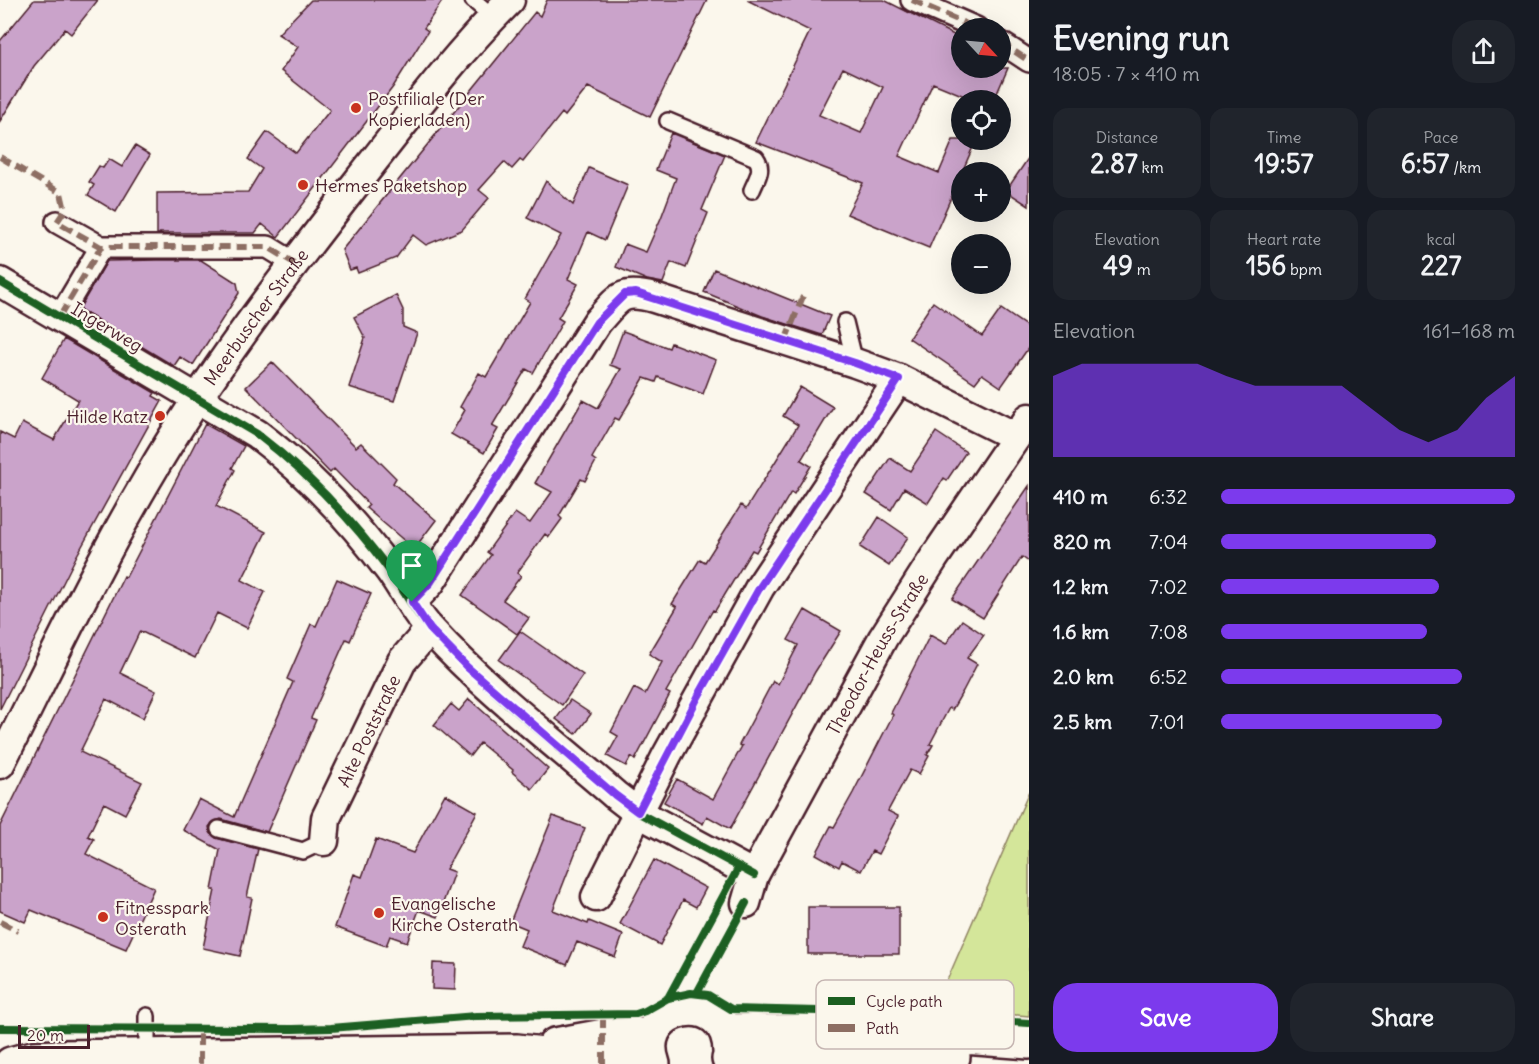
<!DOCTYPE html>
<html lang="en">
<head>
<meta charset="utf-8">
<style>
	:root { --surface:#171b24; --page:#20242c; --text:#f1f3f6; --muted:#9ea1a6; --accent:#7c3aed }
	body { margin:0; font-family:Delius,sans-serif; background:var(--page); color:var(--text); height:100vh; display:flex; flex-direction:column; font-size:22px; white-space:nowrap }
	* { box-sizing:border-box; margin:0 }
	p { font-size:20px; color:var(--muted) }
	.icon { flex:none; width:33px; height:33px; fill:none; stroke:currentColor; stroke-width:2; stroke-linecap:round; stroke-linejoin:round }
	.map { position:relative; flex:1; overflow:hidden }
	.panel { display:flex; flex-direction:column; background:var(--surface); width:510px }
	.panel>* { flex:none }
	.needle { width:39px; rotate:116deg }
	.fabs { position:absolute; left:951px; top:18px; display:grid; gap:12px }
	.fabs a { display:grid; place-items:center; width:60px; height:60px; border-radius:50%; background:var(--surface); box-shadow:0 6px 24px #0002; font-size:30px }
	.scale { position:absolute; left:18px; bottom:15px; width:72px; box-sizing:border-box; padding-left:6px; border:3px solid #4a1f2b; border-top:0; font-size:16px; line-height:21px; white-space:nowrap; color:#4a1f2b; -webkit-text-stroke:4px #fbf7ec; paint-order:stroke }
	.pin { position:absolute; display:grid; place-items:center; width:51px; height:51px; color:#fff; margin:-62px -26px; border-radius:50% 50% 50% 0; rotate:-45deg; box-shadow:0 0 6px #0007 }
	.pin .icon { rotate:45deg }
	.round { display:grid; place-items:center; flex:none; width:63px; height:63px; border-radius:24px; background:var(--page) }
	.summary { display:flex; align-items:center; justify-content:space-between; height:102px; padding:0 24px }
	h1 { font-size:33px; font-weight:800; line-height:45px }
	.figures { display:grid; grid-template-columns:repeat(3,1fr); gap:9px; height:102px; padding:6px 24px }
	.figures div { display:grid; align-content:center; border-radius:15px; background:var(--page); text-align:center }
	.figures b { font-size:26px; font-weight:800 }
	.figures small { font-size:16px; font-weight:400 }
	.figures p { font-size:16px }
	.chart { height:168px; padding:12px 24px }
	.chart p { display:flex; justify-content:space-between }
	.chart svg { width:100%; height:108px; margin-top:6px; fill:var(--accent); opacity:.7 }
	.cta { display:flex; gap:12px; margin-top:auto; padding:12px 24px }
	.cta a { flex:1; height:69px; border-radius:24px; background:var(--accent); color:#fff; font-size:24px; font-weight:800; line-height:69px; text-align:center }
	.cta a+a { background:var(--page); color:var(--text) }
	ul { padding:0 24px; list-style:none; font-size:20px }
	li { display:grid; grid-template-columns:96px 72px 1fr; align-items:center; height:45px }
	li i { height:15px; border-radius:8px; background:var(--accent) }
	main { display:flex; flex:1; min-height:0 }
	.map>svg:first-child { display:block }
	.green { fill:#d4e69a; stroke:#8f8262; stroke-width:1.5 }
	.building { fill:#caa3ca; stroke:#4a1f2b; stroke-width:1.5; fill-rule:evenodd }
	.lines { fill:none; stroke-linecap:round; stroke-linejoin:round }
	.service-casing { stroke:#4a1f2b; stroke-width:20 }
	.pedestrian-casing { stroke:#4a1f2b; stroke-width:26 }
	.minor-casing { stroke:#4a1f2b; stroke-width:33 }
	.secondary-casing { stroke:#4a1f2b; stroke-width:38 }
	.service { stroke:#fbf7ec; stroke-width:15 }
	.pedestrian { stroke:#fbf7ec; stroke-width:21 }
	.minor { stroke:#fbf7ec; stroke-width:28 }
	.secondary { stroke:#fbf7ec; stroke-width:33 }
	.quiet { stroke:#8d6e63; stroke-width:6; stroke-dasharray:12 6; stroke-linecap:butt }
	.cycleway-casing { stroke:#fbf7ec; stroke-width:11 }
	.cycleway { stroke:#1b5e20; stroke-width:8 }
	.route-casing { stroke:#fff; stroke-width:12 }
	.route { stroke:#7c3aed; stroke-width:8 }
	.poi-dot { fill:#c8321e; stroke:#fbf7ec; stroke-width:2 }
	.labels { text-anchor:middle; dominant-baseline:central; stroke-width:4.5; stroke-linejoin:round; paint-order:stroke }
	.poi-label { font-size:18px; fill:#4a1f2b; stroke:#fbf7ec; text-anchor:start }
	.street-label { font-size:18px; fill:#4a1f2b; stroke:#fbf7ec }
	.key { fill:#fbf7ec; stroke:#c6b6b2; stroke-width:1.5 }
	.key-label { font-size:16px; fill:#4a1f2b }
</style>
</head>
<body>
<main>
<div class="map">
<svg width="1029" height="1064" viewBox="0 0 1029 1064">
	<rect width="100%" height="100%" fill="#fbf7ec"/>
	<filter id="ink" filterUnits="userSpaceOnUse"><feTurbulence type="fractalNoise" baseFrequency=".0167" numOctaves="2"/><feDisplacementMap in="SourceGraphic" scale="12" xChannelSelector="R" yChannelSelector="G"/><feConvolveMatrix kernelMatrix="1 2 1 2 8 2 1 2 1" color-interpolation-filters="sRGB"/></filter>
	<g filter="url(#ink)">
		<path class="green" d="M1029 792V1016L935 1008Z"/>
		<path class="building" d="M34 0H98L71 34 65 29 34 66 0 121V41Z
			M311 0H443L424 28 428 31 393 87 278 237 262 224 255 233H159L161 234H157V193L248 192 262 169 248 159 267 132 296 153 330 110 281 71 298 47 278 34Z
			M547 0H707L650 117 588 87 565 116 562 113 523 162 520 160 512 169 504 162 479 190 489 198 462 230 426 245 413 235 396 258 358 273 356 268 350 270 342 250 535 12 540 16Z
			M747 0H884L962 39V68H1008L994 100H974L933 83 899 156 939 173 953 140H976L929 248 847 214 863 183 756 142 810 31ZM843 68 883 87 861 133 819 115Z
			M671 133 725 155 702 210 708 213 686 268 671 262 663 283 647 280 616 267 625 244 646 252 661 218 676 178 656 170Z
			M135 146 150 155 116 212 88 195 94 185 89 182 99 166 103 168 109 159 122 167Z
			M1029 157V206L1006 191Z
			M589 168 628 185 605 240 588 232 568 279 578 284 558 318 563 321 533 373 526 369 492 426 498 429 484 453 451 434 465 410 460 407 479 373 486 377 530 302 525 299 561 235 527 218 546 181 573 205Z
			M157 260H201L237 283 239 293 193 365 180 357 174 366 79 309 107 261Z
			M714 269 830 316 822 335 762 316 704 292Z
			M396 295 403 310V327L417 333 394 401 349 387 365 338 354 317Z
			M933 302 982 336 1001 309 1029 328V347L1001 387 982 374 975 383 909 338Z
			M623 331 669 348 671 343 716 360 703 394 658 377 656 382 644 378 619 420 615 418 592 458 596 461 585 481 581 479 559 516 562 519 549 537 545 534 517 573 521 576 503 600 529 618 517 634 462 595 491 555 487 552 515 513 530 523 552 492 535 483 583 400 598 408 621 369 610 365Z
			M64 339 155 393 153 396 162 401 76 557 0 709V432L14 439 22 423 54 440 78 400 42 378Z
			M272 362 356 447 361 443 396 478 393 483 436 520 414 549 366 508 369 505 334 469 330 473 246 387Z
			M800 387 833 407 801 460 811 466 794 494 791 492 756 552 752 550 715 611 713 610 666 692 670 694 635 760 631 757 626 766 607 756 618 736 611 732 634 688 645 694 662 662 649 654 677 607 672 604 700 559 705 562 741 505 746 509 798 425 783 416Z
			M205 424 244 446 232 468 235 470 216 506 266 532 242 580 265 592 247 628 217 613 195 658 140 631 120 673 156 691 143 718 106 699 80 752 142 782 125 814 104 803 88 836 94 839 86 854 154 888 126 949 31 910 25 922 0 911V826L124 576 126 577Z
			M936 432 966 452 947 480 944 478 928 503 904 488 891 510 866 494 890 458 910 471Z
			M1029 486V562L1022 557 983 618 952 599Z
			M879 517 908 537 889 566 860 547Z
			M337 579 371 594 350 641 346 639 311 718 316 720 267 832 221 819 213 822 209 827 210 832 216 838 258 849 247 897 252 898 240 956 203 948 215 890H212L220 850 183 830 199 799 234 817 293 682 287 679 311 624 316 626Z
			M805 610 841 631 815 672 730 829 707 816 703 824 664 802 677 779 713 799 742 746 739 745 773 681 778 684 798 645 788 640Z
			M962 620 984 635 967 658 977 664 963 691 952 710 949 708 930 744 933 745 927 755 929 756 919 774 910 770 888 811 898 816 878 854 872 851 861 871 842 861 839 867 816 854 831 826 834 827 853 793 893 715 891 713 930 635 946 644Z
			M520 631 583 675 562 705 499 660Z
			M469 699 548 769 532 789 512 772 513 770 480 743 470 756 434 725 451 704 459 711Z
			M570 700 591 714 576 734 556 719Z
			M445 794 477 812 446 869 454 872 438 917 419 910 407 942 390 936 386 946 335 927 354 874 362 877 376 839 413 853Z
			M553 816 585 828 553 910 588 924 589 921 623 935 615 957 577 942 567 965 520 946 527 929 510 922Z
			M654 860 706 888 696 907 683 900 660 945 620 924Z
			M808 907H899V954H808Z
			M433 963 456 964 455 990 432 989Z"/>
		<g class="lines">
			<defs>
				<path id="service" d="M473 0 493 17
					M668 121 756 158C764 169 757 178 752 190
					M845 322 855 363
					M219 829 303 851 324 841
					M147 1016V1056"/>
				<path id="pedestrian" d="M912 0 976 28
					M1000 42 1029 61
					M57 222 101 247H268L294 263
					M60 316 101 247"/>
				<g id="minor">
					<path d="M0 282 257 434C307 472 352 520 390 571 404 590 415 614 432 631 487 691 554 742 615 795L637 812 754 875"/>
					<path d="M412 602 430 583 597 322C619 298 620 289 654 298L855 363 899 379 1016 437"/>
					<path id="s1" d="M0 764C48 669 93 572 147 480 208 374 283 277 358 181 407 119 454 56 510 0"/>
					<path id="s2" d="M324 841 326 818 402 661 430 629"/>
					<path d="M596 897 667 755 760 587 899 379"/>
					<path id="s3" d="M746 903 754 875 883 638 934 558 1029 418"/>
				</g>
				<path id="secondary" d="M726 1031 924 1034 1029 1042
					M555 1045 604 1036 652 1035
					M729 1059 953 1057
					M11 1064 33 1058 59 1057 517 1051 603 1061H651
					M653 1064C631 1003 730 985 730 1052"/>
			</defs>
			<use href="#service" class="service-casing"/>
			<use href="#pedestrian" class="pedestrian-casing"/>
			<use href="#minor" class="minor-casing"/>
			<use href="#secondary" class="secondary-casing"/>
			<use href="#service" class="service"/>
			<use href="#pedestrian" class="pedestrian"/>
			<use href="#minor" class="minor"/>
			<use href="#secondary" class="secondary"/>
			<path class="quiet" d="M912 0 976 28
				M1000 42 1029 61
				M0 157 61 193 65 210 57 222 101 247H268L294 263
				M60 316 101 247
				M785 341 804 294
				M0 922 18 931
				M200 1064V1029
				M603 1064V1014"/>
			<defs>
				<path id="cycleway" d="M0 282 257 434C307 472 352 520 390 571 404 590 415 614 432 631 487 691 554 742 615 795L637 812 754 875
					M697 993 746 903
					M668 998 739 867
					M0 1028 293 1029 331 1028 476 1016 636 1014 645 1011 668 998 691 993 708 995 731 1009 819 1011 1029 1023"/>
			</defs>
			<use href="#cycleway" class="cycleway-casing"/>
			<use href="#cycleway" class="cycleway"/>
		</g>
	</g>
	<g class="lines" filter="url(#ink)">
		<defs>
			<path id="route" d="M636 293 855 363 899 379 760 587 698 697 638 812 615 795 467 667 430 629 412 602 430 583 597 322 625 294Z"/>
		</defs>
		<use href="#route" class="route-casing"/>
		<use href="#route" class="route"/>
	</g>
	<g class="poi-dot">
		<circle cx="356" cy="108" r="6"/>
		<circle cx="303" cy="185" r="6"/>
		<circle cx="160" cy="416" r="6"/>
		<circle cx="379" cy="913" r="6"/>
		<circle cx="103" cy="917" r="6"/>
	</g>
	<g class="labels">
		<g class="poi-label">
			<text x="368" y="98">Postfiliale (Der<tspan x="368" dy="21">Kopierladen)</tspan></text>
			<text x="315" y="185">Hermes Paketshop</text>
			<text x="148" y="416" text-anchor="end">Hilde Katz</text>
			<text x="391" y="903">Evangelische<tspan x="391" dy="21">Kirche Osterath</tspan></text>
			<text x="115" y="907">Fitnesspark<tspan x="115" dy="21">Osterath</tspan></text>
		</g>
		<g class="street-label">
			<text stroke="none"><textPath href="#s1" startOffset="516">Meerbuscher Straße</textPath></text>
			<text transform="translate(107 327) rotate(31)">Ingerweg</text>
			<text stroke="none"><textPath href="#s3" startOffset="282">Theodor-Heuss-Straße</textPath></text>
			<text stroke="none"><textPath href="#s2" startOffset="120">Alte Poststraße</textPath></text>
		</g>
	</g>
	<rect x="816" y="980" width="198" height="69" rx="9" class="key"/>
	<rect x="828" y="997" width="27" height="8" fill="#1b5e20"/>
	<rect x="828" y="1024" width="27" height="8" fill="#8d6e63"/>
	<g class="key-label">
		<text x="866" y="1007">Cycle path</text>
		<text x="866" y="1034">Path</text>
	</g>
</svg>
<div class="fabs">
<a><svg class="needle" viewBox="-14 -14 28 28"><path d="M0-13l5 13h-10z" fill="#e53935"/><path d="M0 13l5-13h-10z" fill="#9ea1a6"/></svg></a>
<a><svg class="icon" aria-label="locate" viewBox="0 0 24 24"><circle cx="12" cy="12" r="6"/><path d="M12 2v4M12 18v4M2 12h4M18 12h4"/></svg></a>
<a>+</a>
<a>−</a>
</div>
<div class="scale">20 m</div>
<div class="pin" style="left:412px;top:602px;background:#1e9e55"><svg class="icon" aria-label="arrive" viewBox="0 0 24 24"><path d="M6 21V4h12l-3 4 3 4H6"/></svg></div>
</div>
<section class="panel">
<div class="summary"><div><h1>Evening run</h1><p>18:05 · 7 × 410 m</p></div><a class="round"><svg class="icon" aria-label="share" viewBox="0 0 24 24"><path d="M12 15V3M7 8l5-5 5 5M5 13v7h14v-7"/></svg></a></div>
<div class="figures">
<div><p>Distance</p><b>2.87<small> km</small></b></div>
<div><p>Time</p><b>19:57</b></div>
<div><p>Pace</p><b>6:57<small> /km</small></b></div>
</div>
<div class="figures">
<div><p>Elevation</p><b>49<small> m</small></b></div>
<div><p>Heart rate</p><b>156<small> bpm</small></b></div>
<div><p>kcal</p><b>227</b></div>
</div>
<div class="chart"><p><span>Elevation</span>161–168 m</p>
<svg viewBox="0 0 160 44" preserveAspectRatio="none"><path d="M0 44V11L10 6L20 6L30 6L40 6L50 6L60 11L70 15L80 15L90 15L100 15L110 24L120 33L130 38L140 33L150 20L160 11V44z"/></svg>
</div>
<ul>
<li><b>410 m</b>6:32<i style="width:100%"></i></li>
<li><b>820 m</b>7:04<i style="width:73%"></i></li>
<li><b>1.2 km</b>7:02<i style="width:74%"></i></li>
<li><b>1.6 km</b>7:08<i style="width:70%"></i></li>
<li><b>2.0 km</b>6:52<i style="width:82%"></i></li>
<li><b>2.5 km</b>7:01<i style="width:75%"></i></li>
</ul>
<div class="cta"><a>Save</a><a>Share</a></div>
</section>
</main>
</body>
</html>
